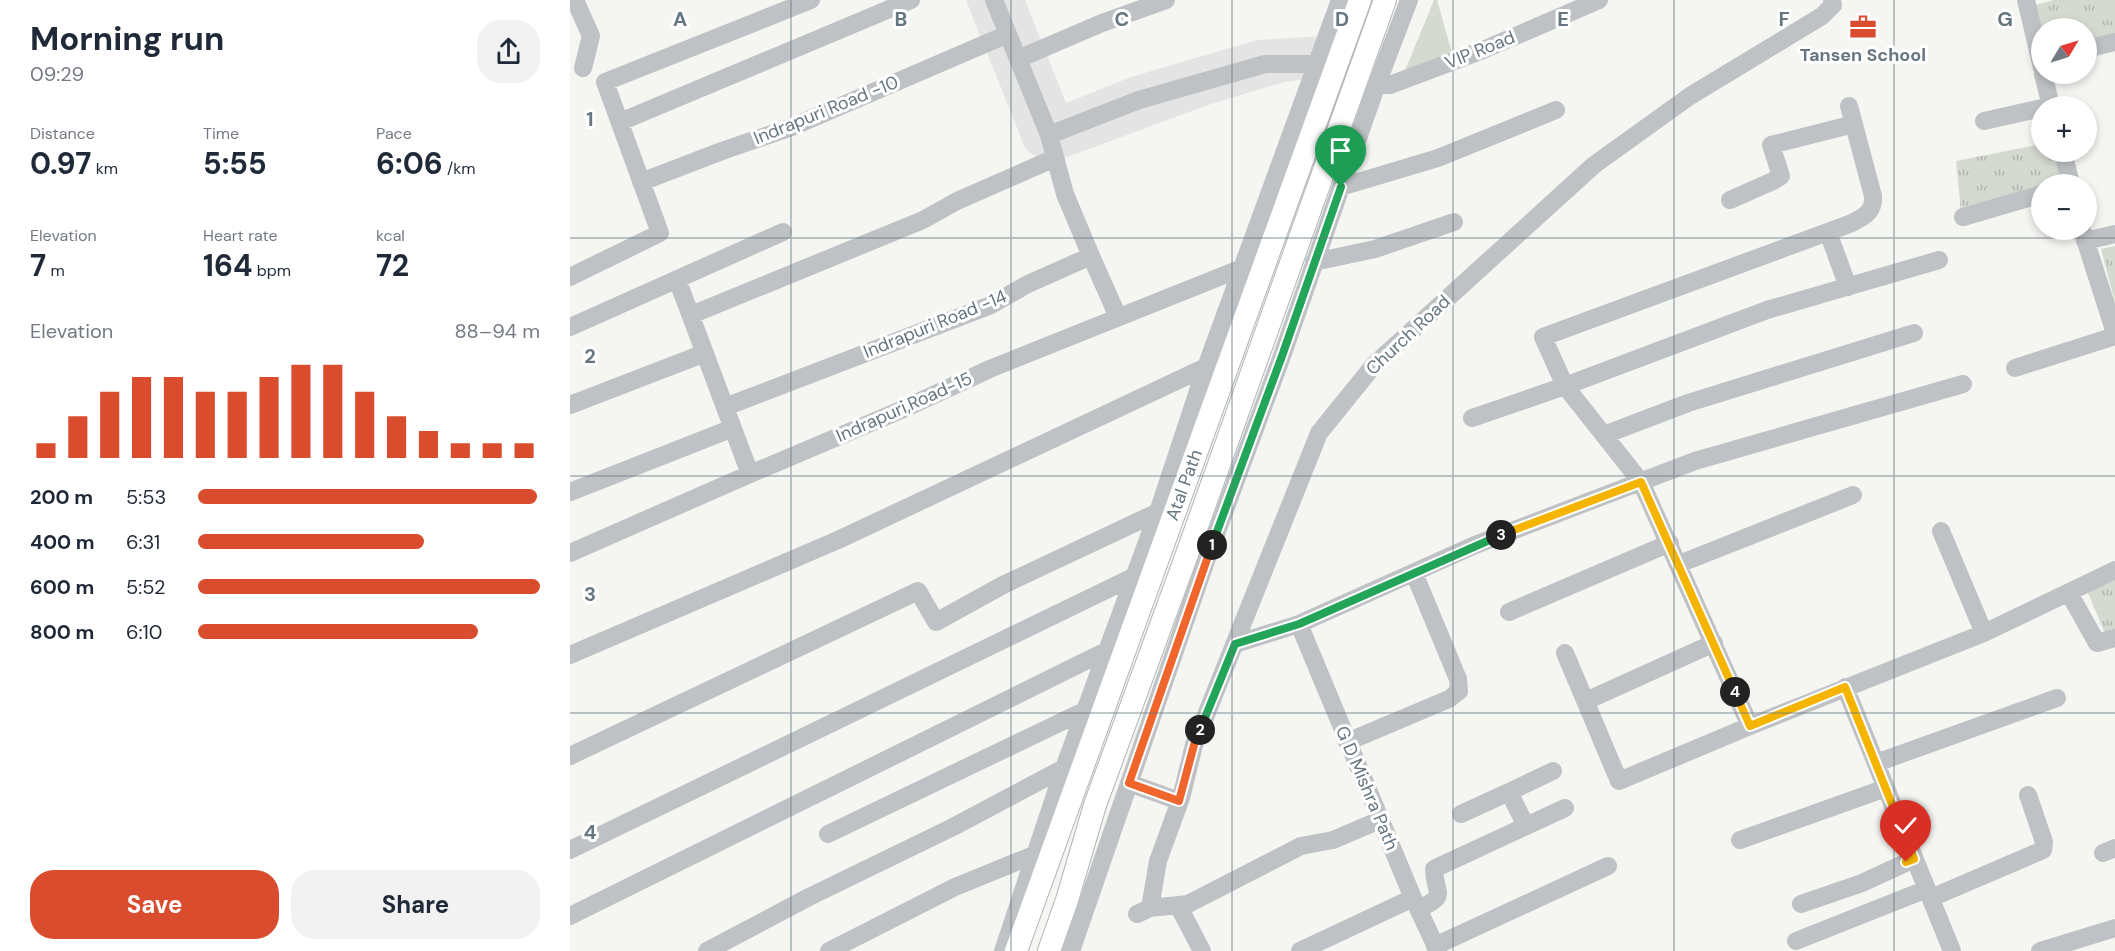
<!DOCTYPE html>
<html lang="en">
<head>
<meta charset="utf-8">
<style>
	:root { --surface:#fff; --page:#f2f2f3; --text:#1f2937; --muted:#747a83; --accent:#d94d2e }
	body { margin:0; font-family:"DM Sans",sans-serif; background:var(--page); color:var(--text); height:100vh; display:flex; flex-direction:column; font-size:22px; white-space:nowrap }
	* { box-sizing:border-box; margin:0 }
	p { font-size:20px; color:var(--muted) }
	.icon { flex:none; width:33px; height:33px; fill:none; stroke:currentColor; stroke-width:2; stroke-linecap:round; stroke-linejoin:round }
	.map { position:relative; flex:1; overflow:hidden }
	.panel { display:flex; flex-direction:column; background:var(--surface); width:570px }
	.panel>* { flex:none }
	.needle { width:39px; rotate:52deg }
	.fabs { position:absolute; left:1461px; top:18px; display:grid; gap:12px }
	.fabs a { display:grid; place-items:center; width:66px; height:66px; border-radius:50%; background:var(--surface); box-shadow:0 3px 9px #0003; font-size:30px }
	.pin { position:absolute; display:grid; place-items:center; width:51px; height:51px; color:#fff; margin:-62px -26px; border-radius:50% 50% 50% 0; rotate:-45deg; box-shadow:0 0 6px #0007 }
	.pin .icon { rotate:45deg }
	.km { position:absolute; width:30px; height:30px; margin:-15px; border-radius:50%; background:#222; color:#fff; font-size:16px; line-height:30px; text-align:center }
	.round { display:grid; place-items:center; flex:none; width:63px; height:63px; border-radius:24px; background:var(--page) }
	.headline { display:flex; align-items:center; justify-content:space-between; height:102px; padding:0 30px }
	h1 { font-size:33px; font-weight:700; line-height:45px }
	.stats { display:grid; grid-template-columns:repeat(3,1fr); gap:9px; height:102px; padding:6px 30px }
	.stats div { display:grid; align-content:center }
	.stats b { font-size:30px; font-weight:700 }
	.stats small { font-size:16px; font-weight:400 }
	.stats p { font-size:16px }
	.chart { height:168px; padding:12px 30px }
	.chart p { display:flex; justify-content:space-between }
	.chart svg { width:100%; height:108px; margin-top:6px; stroke:var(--accent); stroke-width:6 }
	.button { display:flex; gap:12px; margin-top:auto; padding:12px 30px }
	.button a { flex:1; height:69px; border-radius:24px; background:var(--accent); color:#fff; font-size:24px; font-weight:700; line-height:69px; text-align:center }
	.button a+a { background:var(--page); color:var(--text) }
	ul { padding:0 30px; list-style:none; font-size:20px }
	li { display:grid; grid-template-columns:96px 72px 1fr; align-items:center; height:45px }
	li i { height:15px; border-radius:8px; background:var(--accent) }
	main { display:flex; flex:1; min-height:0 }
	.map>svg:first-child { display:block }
	.built { fill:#e3e4e3 }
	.grass { fill:#d5dad1 }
	.park { fill:url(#park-tufts) }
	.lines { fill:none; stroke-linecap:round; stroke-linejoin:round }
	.major-casing { stroke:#b2b6b9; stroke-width:24 }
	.minor { stroke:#bec2c5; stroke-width:18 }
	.major { stroke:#fff; stroke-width:22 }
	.split-1-casing { stroke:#fff; stroke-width:12 }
	.split-2-casing { stroke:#fff; stroke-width:12 }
	.split-3-casing { stroke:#fff; stroke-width:12 }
	.split-4-casing { stroke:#fff; stroke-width:12 }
	.split-5-casing { stroke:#fff; stroke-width:12 }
	.split-1 { stroke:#22a559; stroke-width:8 }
	.split-2 { stroke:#f0652b; stroke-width:8 }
	.split-3 { stroke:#22a559; stroke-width:8 }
	.split-4 { stroke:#f5b400; stroke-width:8 }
	.split-5 { stroke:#f5b400; stroke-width:8 }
	.grid { fill:none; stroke:#667681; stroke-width:1.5; stroke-opacity:0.55 }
	.labels { text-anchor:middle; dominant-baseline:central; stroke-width:6; stroke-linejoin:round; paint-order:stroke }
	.street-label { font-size:18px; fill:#667681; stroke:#fff }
	.poi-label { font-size:18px; font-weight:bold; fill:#667681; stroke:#fff }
	.grid-label { font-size:20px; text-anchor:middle; font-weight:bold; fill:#667681; stroke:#fff; stroke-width:6; stroke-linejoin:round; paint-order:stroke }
</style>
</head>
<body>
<main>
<section class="panel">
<div class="headline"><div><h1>Morning run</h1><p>09:29</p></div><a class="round"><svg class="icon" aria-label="share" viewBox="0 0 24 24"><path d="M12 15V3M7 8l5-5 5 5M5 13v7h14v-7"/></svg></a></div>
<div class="stats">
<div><p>Distance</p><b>0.97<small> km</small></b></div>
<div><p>Time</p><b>5:55</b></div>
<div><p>Pace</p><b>6:06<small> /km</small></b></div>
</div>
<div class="stats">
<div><p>Elevation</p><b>7<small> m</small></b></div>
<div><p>Heart rate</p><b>164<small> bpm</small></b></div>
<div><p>kcal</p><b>72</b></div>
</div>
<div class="chart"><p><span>Elevation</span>88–94 m</p>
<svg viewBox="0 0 160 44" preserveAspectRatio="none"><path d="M5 44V38M15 44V27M25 44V17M35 44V11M45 44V11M55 44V17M65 44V17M75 44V11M85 44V6M95 44V6M105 44V17M115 44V27M125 44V33M135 44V38M145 44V38M155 44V38"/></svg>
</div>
<ul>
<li><b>200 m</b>5:53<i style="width:99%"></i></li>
<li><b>400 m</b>6:31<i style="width:66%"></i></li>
<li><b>600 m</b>5:52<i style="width:100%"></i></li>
<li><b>800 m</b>6:10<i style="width:82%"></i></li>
</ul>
<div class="button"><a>Save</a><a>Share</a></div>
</section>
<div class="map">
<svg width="1545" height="951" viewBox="0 0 1545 951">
	<defs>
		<pattern id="park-tufts" width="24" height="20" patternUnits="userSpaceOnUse" patternTransform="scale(1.5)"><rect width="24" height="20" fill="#d5dad1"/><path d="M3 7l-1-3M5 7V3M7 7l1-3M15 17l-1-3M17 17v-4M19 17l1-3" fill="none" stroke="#b1b5af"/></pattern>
	</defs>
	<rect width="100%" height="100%" fill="#f5f5f2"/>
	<path class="built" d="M396 0H455L496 103 561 77 687 40 756 36 736 79 714 82 641 104 478 164 456 150Z"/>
	<path class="grass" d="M864 0H867L882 53 834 73Z"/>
	<path class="park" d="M1484 0H1545V36L1517 43 1516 28H1472L1465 5Z
		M1471 144 1472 152H1484L1495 184H1472L1471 193 1391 213 1386 161Z
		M1545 246V302L1531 249Z
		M1545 577V632L1536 636 1516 588Z"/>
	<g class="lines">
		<defs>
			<path id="major" d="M446 951 790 0
				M479 951 497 900 525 805 612 568 815 0"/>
		</defs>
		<use href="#major" class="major-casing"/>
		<path class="minor" d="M5 0 21 36 13 68
			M1456 0 1472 68
			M1516 49 1545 42
			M448 59 532 23 596 0
			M1473 74 1481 106
			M798 80 807 84 820 85 913 50 1029 0
			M1414 121 1472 108
			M50 122 341 0
			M479 135 569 100 695 64H738L759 67
			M1493 152 1501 184
			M71 182 152 151 222 127 438 34
			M771 187 868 158 986 110
			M1160 200 1203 181 1211 176 1201 145 1284 124
			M1393 217 1472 194
			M1512 230 1545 333
			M1258 232 1278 287
			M1515 241 1545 234
			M521 256 548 317
			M744 262 805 249 884 222
			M0 277 90 233 35 82 241 0
			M107 279 180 474
			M121 315 353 220 387 201 485 158
			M0 327 213 232
			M1445 368 1545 336
			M0 405 135 353
			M155 407 421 305 458 284 521 256 495 194 479 135 424 0
			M902 418 995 386 1197 310 1369 260
			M1034 435 1118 403 1344 333
			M0 492 163 428
			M1371 531 1414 633
			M0 553 180 474 331 410 422 368 672 268
			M1109 564 1283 495
			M1499 593 1527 643 1545 638
			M939 612 1100 543
			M729 624 843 898 868 951
			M665 644 729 624 905 545 1125 461 1393 384
			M995 653 1049 781 1180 726 1414 633 1545 570
			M0 655 268 540 636 367
			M1275 687 1382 951
			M1016 701 1144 643
			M1180 726 1071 482 995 386 973 337 1282 223C1295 216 1304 212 1303 196L1279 106
			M777 742 879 699 889 691 888 679 844 573
			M0 756 348 591 366 622 433 585 588 512
			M1306 763 1487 698
			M559 783 609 801
			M939 792 983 771
			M891 814 939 792 956 826
			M258 834 516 710
			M1170 840 1316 788
			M0 850 565 576
			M1533 853 1545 848
			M1361 898 1473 850 1474 842 1458 795
			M1231 904 1292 883 1344 859
			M609 907 632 951
			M580 908 618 904 731 846 763 840 810 820
			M848 909C879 895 865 896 864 869L868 867 995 808
			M567 914 580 908 588 861 611 798 624 745 749 433 804 365 1024 165 1120 96 1252 16 1263 5 1262 0
			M0 916 538 650
			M1226 941 1357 889
			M865 946 1038 866
			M137 951 239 897 383 827 494 768
			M259 951 385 887 466 854
			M433 951 494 768 588 512 636 367 770 0
			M501 951 636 561 712 356 807 84 839 0
			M730 951 843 898
			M1470 951 1545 928"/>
		<use href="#major" class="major"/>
	</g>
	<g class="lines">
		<defs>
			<path id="split-1" d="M642 545 712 356 771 187"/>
			<path id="split-2" d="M630 730 624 745 609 801 559 783 642 545"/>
			<path id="split-3" d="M630 730 665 644 729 624 931 535"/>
			<path id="split-4" d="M931 535 1071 482 1165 692"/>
			<path id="split-5" d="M1165 692 1180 726 1275 687 1344 859 1336 862"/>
		</defs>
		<use href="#split-1" class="split-1-casing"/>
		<use href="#split-2" class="split-2-casing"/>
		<use href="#split-3" class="split-3-casing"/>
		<use href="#split-4" class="split-4-casing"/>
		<use href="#split-5" class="split-5-casing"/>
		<use href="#split-1" class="split-1"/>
		<use href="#split-2" class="split-2"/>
		<use href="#split-3" class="split-3"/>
		<use href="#split-4" class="split-4"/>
		<use href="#split-5" class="split-5"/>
	</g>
	<path class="grid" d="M221 0V951M441 0V951M662 0V951M883 0V951M1104 0V951M1324 0V951M0 238H1545M0 476H1545M0 713H1545"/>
	<defs>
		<symbol id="office-bare" viewBox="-9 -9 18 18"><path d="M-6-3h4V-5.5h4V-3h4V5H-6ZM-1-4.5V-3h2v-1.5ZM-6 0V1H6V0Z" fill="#d94d2e" stroke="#fff" stroke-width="2.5" paint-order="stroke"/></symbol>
	</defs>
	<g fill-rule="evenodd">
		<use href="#office-bare" x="1274" y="8" width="38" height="38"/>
	</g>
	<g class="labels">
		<g class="street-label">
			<text transform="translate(910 50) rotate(-22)">VIP Road</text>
			<text transform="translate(256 110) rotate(-22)">Indrapuri Road -10</text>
			<text transform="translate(365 324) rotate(-22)">Indrapuri Road -14</text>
			<text transform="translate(838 335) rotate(-43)">Church Road</text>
			<text transform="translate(334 407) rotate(-24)">Indrapuri,Road-15</text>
			<text transform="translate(614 485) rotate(-70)">Atal Path</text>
			<text transform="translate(797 788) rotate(67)">G D Mishra Path</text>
		</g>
		<g class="poi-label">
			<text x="1293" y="55">Tansen School</text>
		</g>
	</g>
	<g class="grid-label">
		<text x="110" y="26">A</text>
		<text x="331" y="26">B</text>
		<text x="552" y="26">C</text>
		<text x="772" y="26">D</text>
		<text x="993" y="26">E</text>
		<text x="1214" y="26">F</text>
		<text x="1435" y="26">G</text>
		<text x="20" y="126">1</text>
		<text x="20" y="363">2</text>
		<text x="20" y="601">3</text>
		<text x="20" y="839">4</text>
	</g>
</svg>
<div class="fabs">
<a><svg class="needle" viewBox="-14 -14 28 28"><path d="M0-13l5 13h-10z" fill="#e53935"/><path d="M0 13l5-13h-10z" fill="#747a83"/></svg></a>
<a>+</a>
<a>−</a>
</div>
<div class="pin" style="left:771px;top:187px;background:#1e9e55"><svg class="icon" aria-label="arrive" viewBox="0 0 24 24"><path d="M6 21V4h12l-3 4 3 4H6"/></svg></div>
<div class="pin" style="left:1336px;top:862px;background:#d93025"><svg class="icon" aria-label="check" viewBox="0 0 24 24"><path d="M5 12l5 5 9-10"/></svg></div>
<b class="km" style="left:642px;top:545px">1</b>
<b class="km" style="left:630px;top:730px">2</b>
<b class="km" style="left:931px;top:535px">3</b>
<b class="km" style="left:1165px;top:692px">4</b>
</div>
</main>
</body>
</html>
